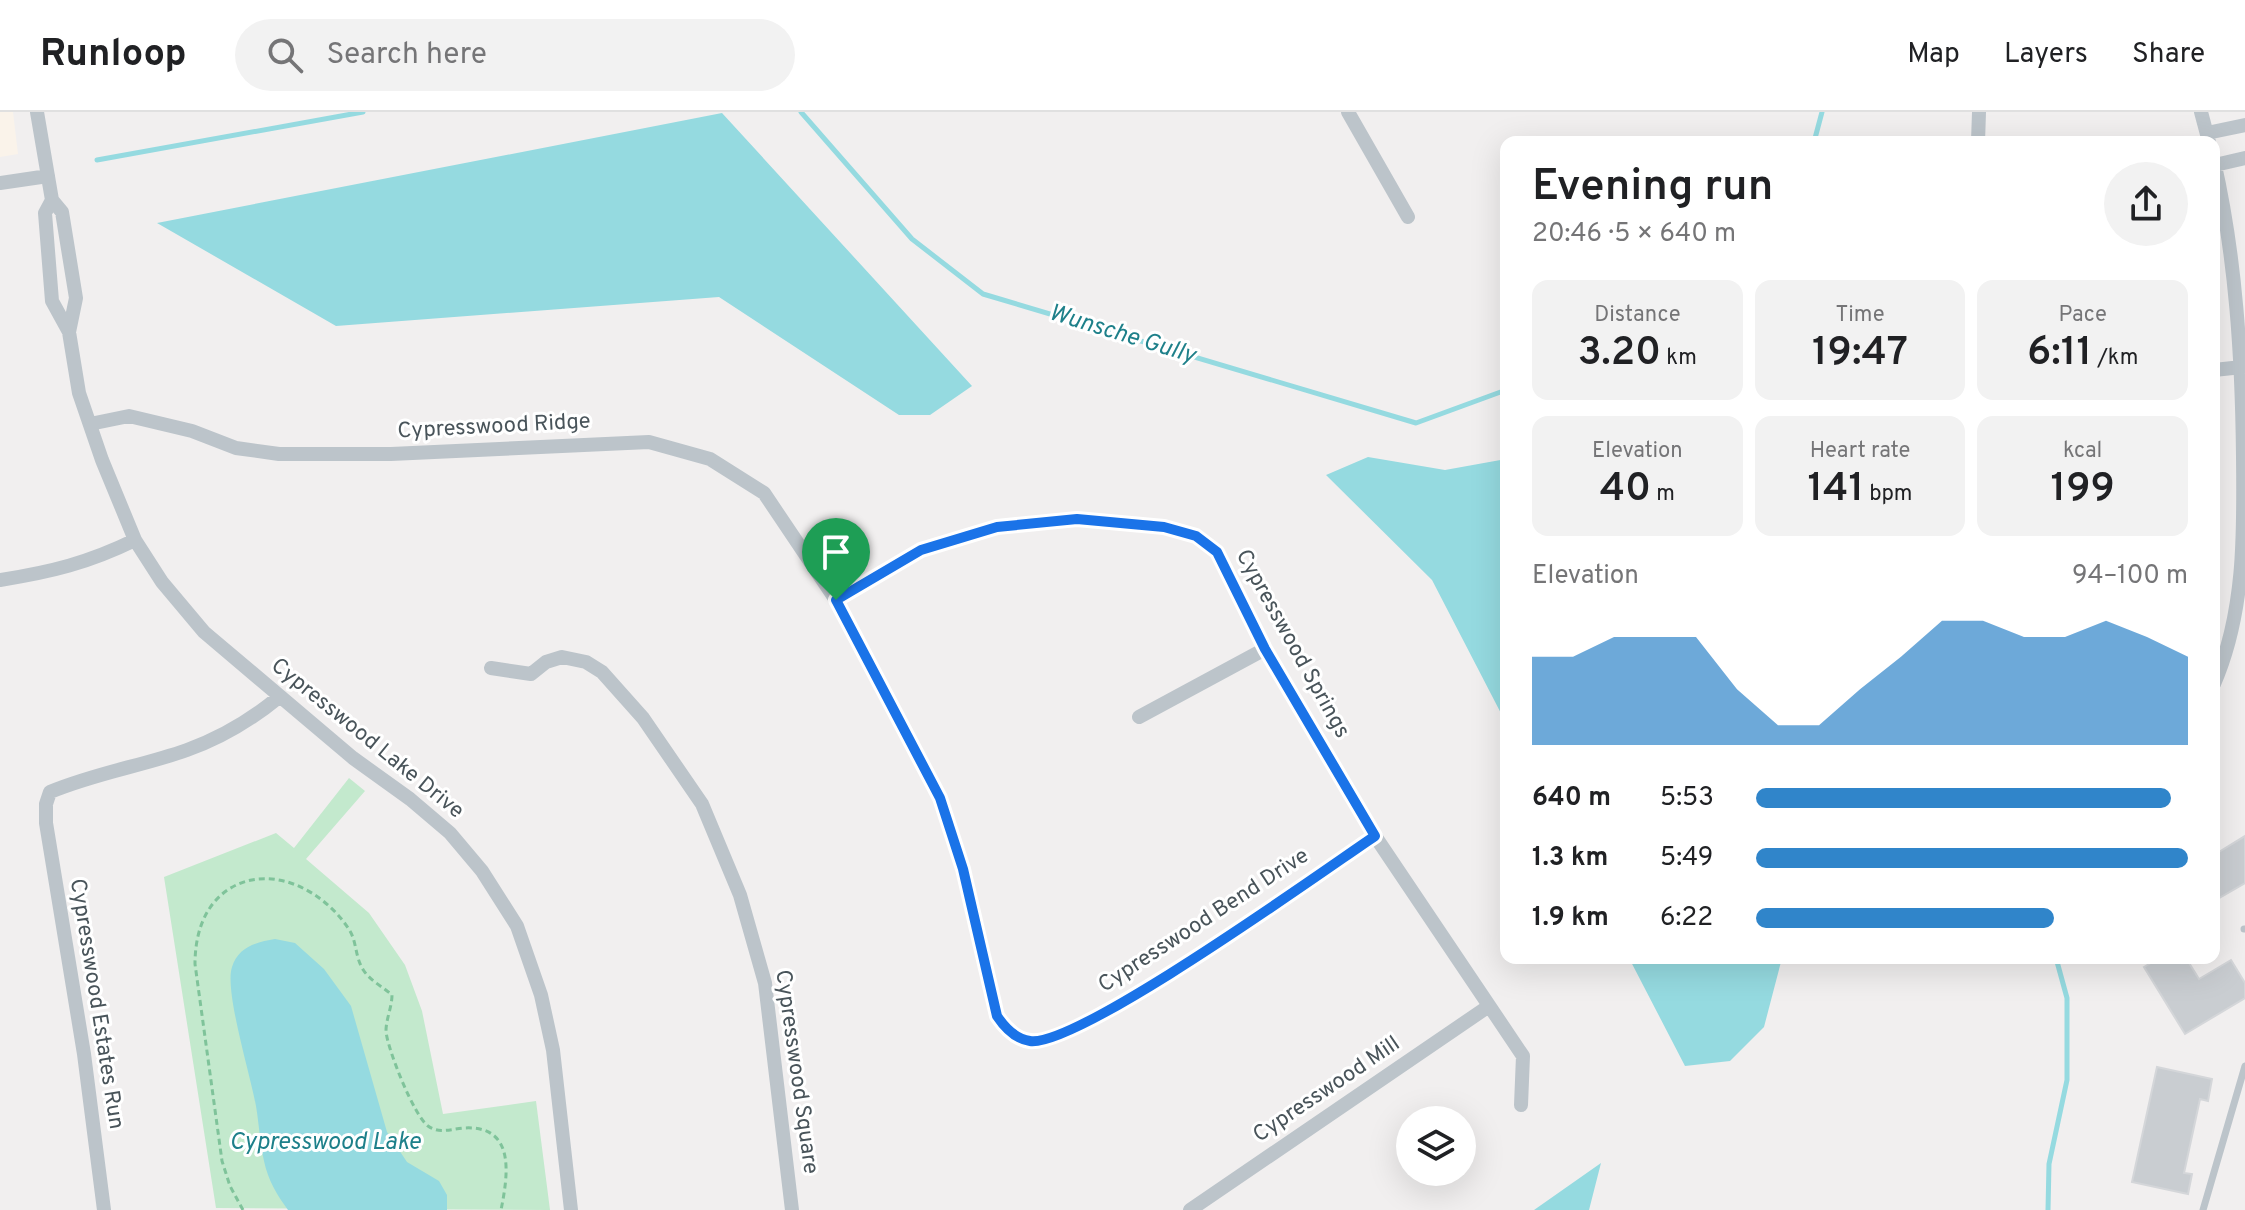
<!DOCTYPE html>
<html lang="en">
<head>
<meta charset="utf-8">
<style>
	:root { --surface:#fff; --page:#f2f2f2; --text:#202124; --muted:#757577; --line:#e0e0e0; --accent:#3085ca }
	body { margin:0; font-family:Overpass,sans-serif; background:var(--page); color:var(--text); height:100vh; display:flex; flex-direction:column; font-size:30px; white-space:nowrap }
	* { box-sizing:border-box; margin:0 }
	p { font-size:26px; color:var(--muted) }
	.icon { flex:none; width:44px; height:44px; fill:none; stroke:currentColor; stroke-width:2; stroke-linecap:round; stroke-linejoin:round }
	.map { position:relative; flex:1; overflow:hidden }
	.details { position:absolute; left:1500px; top:24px; width:720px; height:828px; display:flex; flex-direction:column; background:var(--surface); border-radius:16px; box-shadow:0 8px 32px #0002 }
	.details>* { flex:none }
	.fabs { position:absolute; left:1396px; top:994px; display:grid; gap:16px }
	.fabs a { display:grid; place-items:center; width:80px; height:80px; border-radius:50%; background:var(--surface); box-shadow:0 8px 32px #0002; font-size:40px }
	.pin { position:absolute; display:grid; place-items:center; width:68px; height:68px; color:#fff; margin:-82px -34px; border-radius:50% 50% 50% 0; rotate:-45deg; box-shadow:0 0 8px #0007 }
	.pin .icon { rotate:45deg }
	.round { display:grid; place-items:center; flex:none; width:84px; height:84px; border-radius:42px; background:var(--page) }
	.head { display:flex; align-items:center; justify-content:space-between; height:136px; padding:0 32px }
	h1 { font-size:44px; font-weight:600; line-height:60px }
	.figures { display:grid; grid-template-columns:repeat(3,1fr); gap:12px; height:136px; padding:8px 32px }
	.figures div { display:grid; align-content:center; border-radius:16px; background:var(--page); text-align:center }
	.figures b { font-size:40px; font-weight:600 }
	.figures small { font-size:22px; font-weight:400 }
	.figures p { font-size:22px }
	.chart { height:224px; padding:16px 32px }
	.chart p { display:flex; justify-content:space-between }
	.chart svg { width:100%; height:144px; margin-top:8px; fill:var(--accent); opacity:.7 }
	ul { padding:0 32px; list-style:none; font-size:26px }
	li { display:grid; grid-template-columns:128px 96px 1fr; align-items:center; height:60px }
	li i { height:20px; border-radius:10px; background:var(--accent) }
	header { display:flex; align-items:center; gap:48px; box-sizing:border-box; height:112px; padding:0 40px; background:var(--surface); border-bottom:2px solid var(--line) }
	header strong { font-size:38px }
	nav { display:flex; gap:44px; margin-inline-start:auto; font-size:28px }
	.search { width:560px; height:72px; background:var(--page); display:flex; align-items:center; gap:20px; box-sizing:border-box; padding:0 28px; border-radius:44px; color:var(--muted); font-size:30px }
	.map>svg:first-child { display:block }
	.commercial { fill:#faf3ea }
	.green { fill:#c3e9cd }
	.water { fill:#95dae0 }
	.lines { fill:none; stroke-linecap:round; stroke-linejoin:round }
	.stream { stroke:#95dae0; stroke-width:5 }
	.building { fill:#c9cdd1; stroke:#d4d6d9; stroke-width:2 }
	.path { stroke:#7fc39a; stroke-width:3; stroke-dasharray:6 4; stroke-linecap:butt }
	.service { stroke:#bcc4ca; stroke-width:7 }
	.minor { stroke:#bcc4ca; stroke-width:14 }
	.route-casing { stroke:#fff; stroke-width:16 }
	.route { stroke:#1a73e8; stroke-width:10 }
	.labels { text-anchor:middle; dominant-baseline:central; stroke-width:6; stroke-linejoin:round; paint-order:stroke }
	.street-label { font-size:22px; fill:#49545a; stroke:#fff }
	.water-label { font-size:24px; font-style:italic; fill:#1e808a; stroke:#fff }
</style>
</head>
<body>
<header>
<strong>Runloop</strong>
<div class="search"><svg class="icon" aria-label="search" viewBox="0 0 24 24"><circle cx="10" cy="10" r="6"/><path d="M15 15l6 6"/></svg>Search here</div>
<nav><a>Map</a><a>Layers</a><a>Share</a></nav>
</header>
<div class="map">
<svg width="2245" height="1098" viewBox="0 0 2245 1098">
	<rect width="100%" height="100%" fill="#f1efef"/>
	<path class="commercial" d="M0 0H13L18 42 0 45Z"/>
	<path class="green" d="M349 666 365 679 306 747 369 801 405 853 422 899 443 1002 536 989 550 1098 216 1096 164 765 276 721 294 736Z"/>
	<path class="water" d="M722 1 972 274 930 303H899L719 185 336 214 157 111Z
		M1368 345 1445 358 1506 347V611L1432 468 1326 363Z
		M275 827 295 831 324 857 351 894 387 1020 407 1050 439 1069 447 1083V1098H288C277 1083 268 1068 264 1049 260 1031 259 1012 256 994 251 965 224 878 232 855 238 835 257 830 275 827Z
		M1629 846H1782L1764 915 1730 949 1685 954Z
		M1601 1051 1589 1098H1534Z"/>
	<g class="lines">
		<path class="stream" d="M801 0 912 127 983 182 1416 311 1506 278
			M1814 30 1822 0
			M97 48 363 0
			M2048 1098 2049 1052 2067 968V886L2056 846"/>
	</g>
	<path class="building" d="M2245 724V771L2214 789V743Z
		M2159 846H2186L2199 867 2231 848 2245 871V886L2185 922 2144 855Z
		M2157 955 2212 967 2208 989 2200 987 2184 1061 2192 1062 2188 1082 2132 1070Z"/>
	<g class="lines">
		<path class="path" d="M243 1098 230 1074 222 1049 195 852C195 824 203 794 229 777 272 750 326 780 350 819 357 831 355 846 364 859 371 869 383 875 392 883 392 895 386 907 386 919 387 936 414 1004 428 1014 439 1022 451 1017 464 1016 516 1013 508 1063 501 1098"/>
		<path class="service" d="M2244 817H2245
			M2203 1098 2245 954"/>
		<path class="minor" d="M37 0 52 88 62 100 76 186 69 220
			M1348 0 1408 105
			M2201 0 2209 30
			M2207 21 2245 13
			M1978 30 1979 0
			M2214 49C2236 146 2242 246 2243 345 2244 421 2245 501 2214 572
			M2215 53 2245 46
			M0 71 48 64
			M52 88 45 101 52 189 69 220 79 281 102 348 135 428 162 470 204 520 353 646 410 687 450 721 482 759 517 814 541 883 553 938 571 1098
			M2214 258 2242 255
			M90 312 129 304 192 319 236 336 279 342H391L649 330 710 347 764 381 836 488 940 686 963 757 997 904C1005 916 1015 927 1030 929 1077 936 1323 759 1375 724
			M0 468C51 460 88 451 135 428
			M836 488 921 438 997 415 1077 407 1164 415 1196 424 1217 440 1265 537 1375 724 1523 944 1521 993
			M491 556 531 562 546 550 562 545 586 550 602 560 643 606 702 692 740 783 765 871 792 1098
			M1139 605 1265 537
			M104 1098 84 942 46 711V692L50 680C95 661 142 654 187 638 221 626 251 608 279 585
			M1190 1098 1489 894"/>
	</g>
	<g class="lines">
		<defs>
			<path id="route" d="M1077 407 1164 415 1196 424 1217 440 1265 537 1375 724C1323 759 1077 936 1030 929 1015 927 1005 916 997 904L963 757 940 686 836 488 921 438 997 415Z"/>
		</defs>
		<use href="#route" class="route-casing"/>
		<use href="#route" class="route"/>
	</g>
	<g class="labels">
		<g class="street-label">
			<text transform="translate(494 315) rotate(-3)">Cypresswood Ridge</text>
			<text transform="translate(1292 532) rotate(61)">Cypresswood Springs</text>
			<text transform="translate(367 627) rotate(39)">Cypresswood Lake Drive</text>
			<text transform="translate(1204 809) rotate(-33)">Cypresswood Bend Drive</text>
			<text transform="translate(96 892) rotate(81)">Cypresswood Estates Run</text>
			<text transform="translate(796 960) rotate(82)">Cypresswood Square</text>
			<text transform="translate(1327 978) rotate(-34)">Cypresswood Mill</text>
		</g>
		<g class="water-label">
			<text transform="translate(1122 223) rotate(17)">Wunsche Gully</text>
			<text x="325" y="1031">Cypresswood Lake</text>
		</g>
	</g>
</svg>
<div class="fabs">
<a><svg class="icon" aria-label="layers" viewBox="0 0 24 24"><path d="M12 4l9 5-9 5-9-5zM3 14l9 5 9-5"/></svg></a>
</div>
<div class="pin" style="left:836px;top:488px;background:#1e9e55"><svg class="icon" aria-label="arrive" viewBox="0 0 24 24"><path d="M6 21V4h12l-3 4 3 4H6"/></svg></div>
<section class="details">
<div class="head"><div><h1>Evening run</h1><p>20:46 · 5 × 640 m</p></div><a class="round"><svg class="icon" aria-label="share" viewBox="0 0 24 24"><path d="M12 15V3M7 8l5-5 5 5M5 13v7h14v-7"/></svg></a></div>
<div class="figures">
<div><p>Distance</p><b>3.20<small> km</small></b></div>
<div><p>Time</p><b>19:47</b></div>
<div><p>Pace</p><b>6:11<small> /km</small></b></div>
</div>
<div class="figures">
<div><p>Elevation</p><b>40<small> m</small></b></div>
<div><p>Heart rate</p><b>141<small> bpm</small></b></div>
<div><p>kcal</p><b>199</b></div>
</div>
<div class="chart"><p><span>Elevation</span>94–100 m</p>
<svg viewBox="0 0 160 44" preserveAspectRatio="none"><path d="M0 44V17L10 17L20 11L30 11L40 11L50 27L60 38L70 38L80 27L90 17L100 6L110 6L120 11L130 11L140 6L150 11L160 17V44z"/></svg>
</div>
<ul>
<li><b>640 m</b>5:53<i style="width:96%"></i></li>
<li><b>1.3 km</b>5:49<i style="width:100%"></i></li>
<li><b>1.9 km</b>6:22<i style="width:69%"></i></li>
</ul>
</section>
</div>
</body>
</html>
